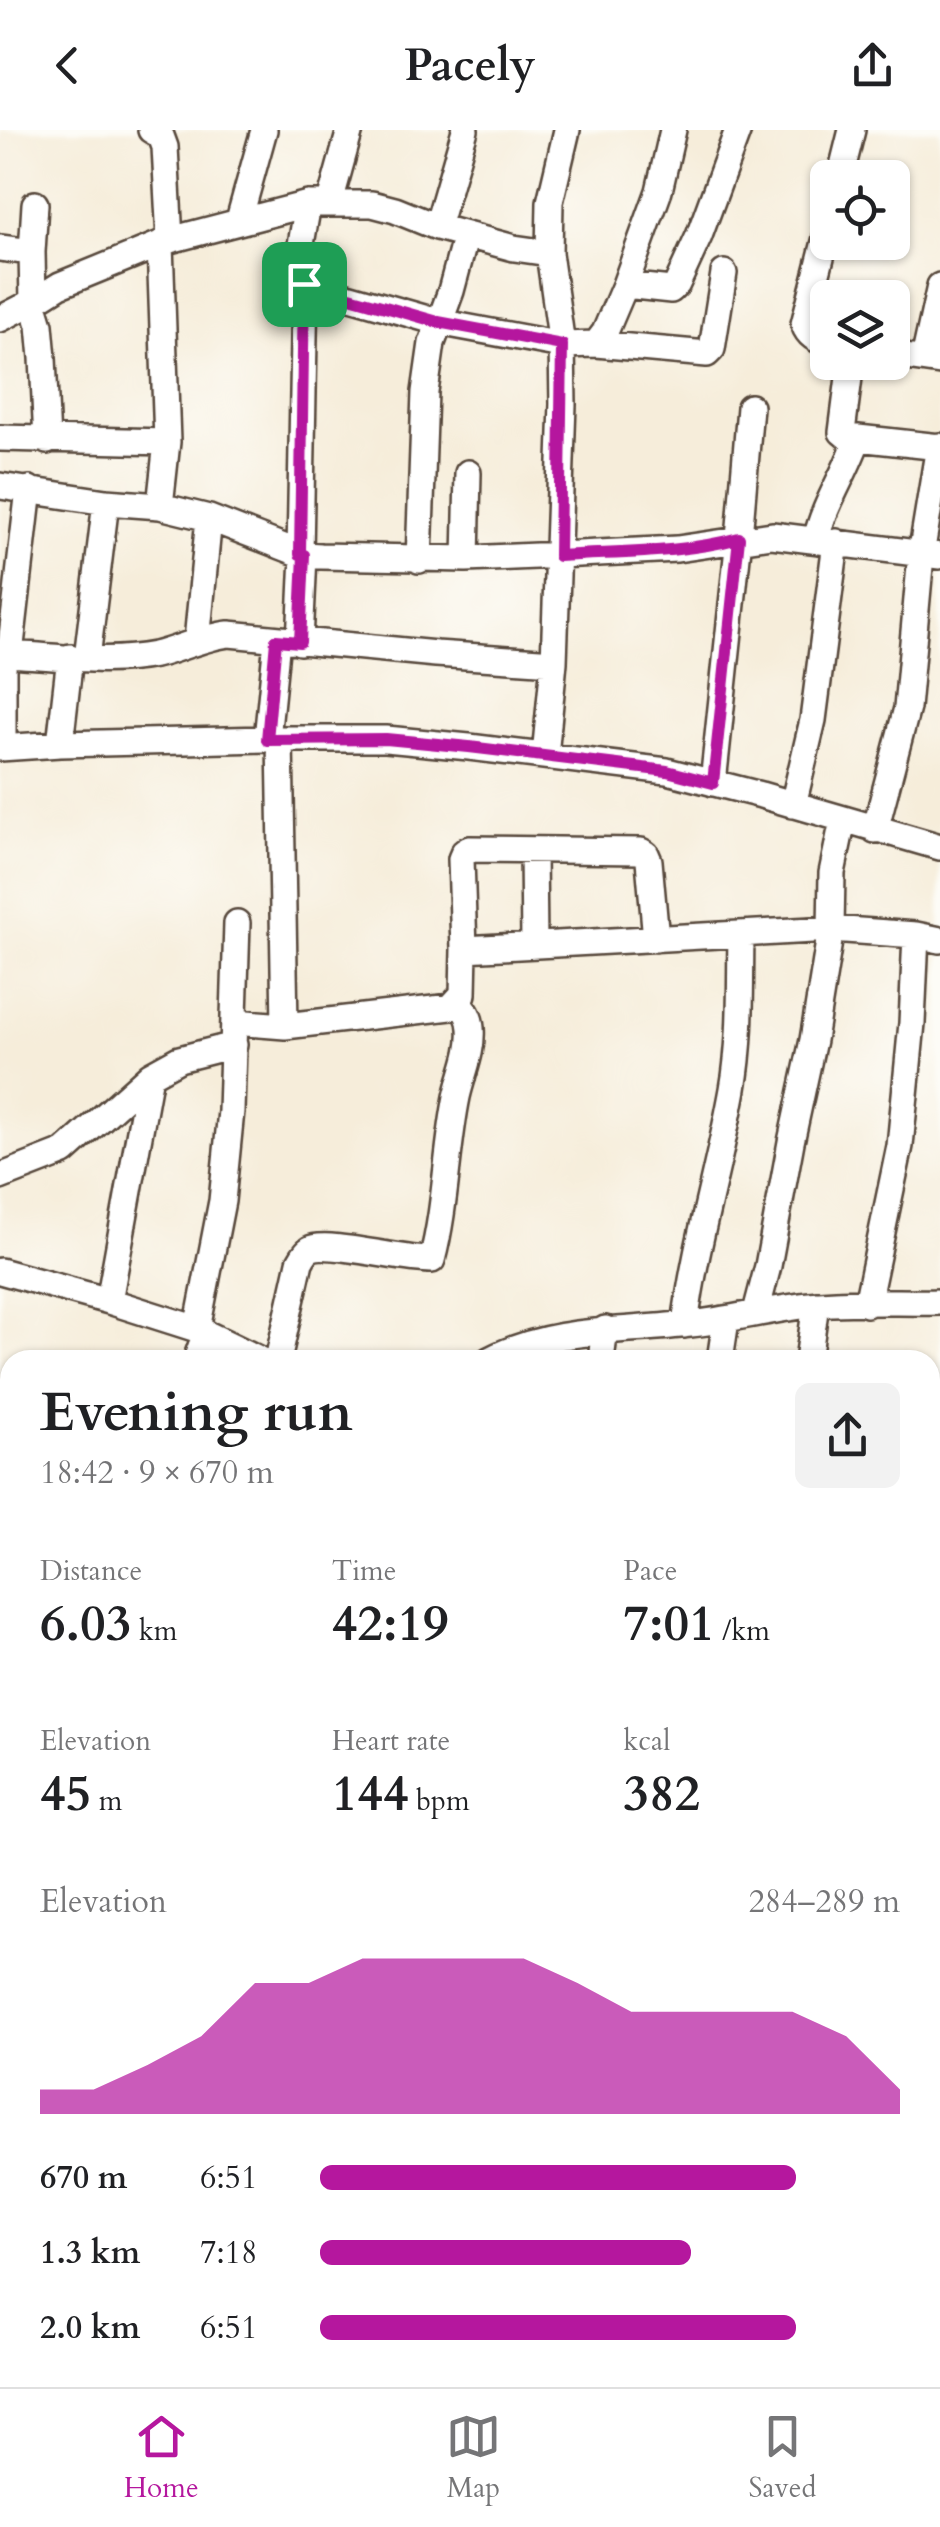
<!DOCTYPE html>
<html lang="en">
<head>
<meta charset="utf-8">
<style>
	:root { --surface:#fff; --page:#f2f2f2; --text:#202124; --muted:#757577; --line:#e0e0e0; --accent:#b5179e }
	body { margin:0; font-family:Cardo,serif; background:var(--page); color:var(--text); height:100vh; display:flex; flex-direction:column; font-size:38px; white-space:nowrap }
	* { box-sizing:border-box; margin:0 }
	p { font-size:32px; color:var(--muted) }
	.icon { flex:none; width:55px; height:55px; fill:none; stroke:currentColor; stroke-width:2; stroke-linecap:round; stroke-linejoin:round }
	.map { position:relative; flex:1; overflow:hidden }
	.panel { position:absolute; left:0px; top:1220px; width:940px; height:1038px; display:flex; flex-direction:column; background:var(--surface); border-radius:30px 30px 0 0; box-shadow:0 2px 8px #0004 }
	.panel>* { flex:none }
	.tools { position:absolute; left:810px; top:30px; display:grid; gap:20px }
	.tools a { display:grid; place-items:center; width:100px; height:100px; border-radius:15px; background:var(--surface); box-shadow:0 2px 8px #0004; font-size:50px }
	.pin { position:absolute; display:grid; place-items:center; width:85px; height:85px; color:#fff; margin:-42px; border-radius:20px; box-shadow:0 5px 15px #0006 }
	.round { display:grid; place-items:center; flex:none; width:105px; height:105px; border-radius:15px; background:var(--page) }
	.headline { display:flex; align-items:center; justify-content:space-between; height:170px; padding:0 40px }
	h1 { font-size:55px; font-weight:700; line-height:75px }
	.stats { display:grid; grid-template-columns:repeat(3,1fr); gap:15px; height:170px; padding:10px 40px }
	.stats div { display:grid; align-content:center }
	.stats b { font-size:50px; font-weight:700 }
	.stats small { font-size:28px; font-weight:400 }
	.stats p { font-size:28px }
	.chart { height:280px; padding:20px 40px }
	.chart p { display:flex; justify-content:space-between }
	.chart svg { width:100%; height:180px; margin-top:10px; fill:var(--accent); opacity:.7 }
	ul { padding:0 40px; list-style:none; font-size:32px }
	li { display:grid; grid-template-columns:160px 120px 1fr; align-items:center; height:75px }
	li i { height:25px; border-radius:12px; background:var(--accent) }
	header { display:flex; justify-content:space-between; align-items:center; height:130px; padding:0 40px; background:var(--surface); font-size:45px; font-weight:700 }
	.menu { display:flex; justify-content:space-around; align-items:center; height:140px; border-top:2px solid var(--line); background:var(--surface); font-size:28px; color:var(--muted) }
	.menu a { display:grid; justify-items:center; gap:5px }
	.menu .on { color:var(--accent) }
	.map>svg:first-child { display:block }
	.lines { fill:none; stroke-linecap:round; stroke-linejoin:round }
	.minor-casing { stroke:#57473a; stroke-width:30 }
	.minor { stroke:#fff; stroke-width:25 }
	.route-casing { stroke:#fff; stroke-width:20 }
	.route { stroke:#b5179e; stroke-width:12 }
</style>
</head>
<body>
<header><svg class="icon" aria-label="back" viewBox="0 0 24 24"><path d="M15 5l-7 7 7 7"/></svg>Pacely<svg class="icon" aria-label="share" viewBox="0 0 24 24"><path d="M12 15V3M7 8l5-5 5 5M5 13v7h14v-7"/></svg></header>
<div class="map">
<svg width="940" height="2257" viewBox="0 0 940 2257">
	<rect width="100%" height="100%" fill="#fdfcf7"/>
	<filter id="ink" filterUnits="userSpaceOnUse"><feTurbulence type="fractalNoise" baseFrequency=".01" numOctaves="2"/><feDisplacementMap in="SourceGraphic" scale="20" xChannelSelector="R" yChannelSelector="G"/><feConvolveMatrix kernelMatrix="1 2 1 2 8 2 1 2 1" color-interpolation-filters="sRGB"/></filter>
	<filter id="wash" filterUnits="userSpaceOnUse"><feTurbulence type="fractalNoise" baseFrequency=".0048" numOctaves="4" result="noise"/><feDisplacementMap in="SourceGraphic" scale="40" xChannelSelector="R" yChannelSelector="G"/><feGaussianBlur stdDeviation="2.25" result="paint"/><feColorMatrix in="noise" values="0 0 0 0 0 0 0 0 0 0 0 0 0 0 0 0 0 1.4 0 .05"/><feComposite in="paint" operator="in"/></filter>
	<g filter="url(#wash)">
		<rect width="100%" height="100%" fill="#f6edda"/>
	</g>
	<g filter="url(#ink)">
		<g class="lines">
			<defs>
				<path id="minor" d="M151 0 161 6 165 17 170 110
					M840 48 852 0
					M330 72 350 0
					M308 74 296 143 297 149 305 154 438 192 562 215 596 214 605 202 625 155 659 61 673 0
					M239 90 264 0
					M437 97 465 0
					M828 100 804 194C808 206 816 210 828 213
					M160 114 167 312 160 376
					M0 118 32 122 33 172 40 195 43 228 47 311
					M32 122 35 74
					M625 155 671 160 677 154 699 106 738 0
					M0 189 33 172 60 155 170 110 308 74H372L395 80 437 97 514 118 549 123
					M596 214 707 224 712 219 724 143
					M892 225 940 232
					M924 229 940 156
					M851 232 842 302 848 307 858 308 940 317
					M0 308 167 312
					M0 356 106 372 160 376 209 388 304 425 321 426 466 429 559 425 677 419 772 405 940 426
					M816 410C824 374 846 343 858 308
					M300 424 305 154
					M466 429 468 343
					M419 430 425 262 432 213 451 161 466 105
					M197 511 209 388
					M300 512 304 425
					M0 524C50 525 105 535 155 525 180 519 203 507 229 504L436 524 554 532
					M10 524 29 359
					M87 528 106 372
					M267 609 277 510
					M280 610 285 896
					M60 614 70 527
					M3 617V524
					M0 618 60 614 267 609H386L469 617 667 641 761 665 940 717
					M545 626 554 532 563 274 562 215 549 123 550 72 567 0
					M713 653 739 408 750 277
					M793 675 813 590 836 412
					M875 700 907 578 921 425 939 316
					M533 721 534 814
					M464 819 461 729 464 722 469 719 641 721 646 724 649 731 656 809
					M234 892 285 896 451 877 463 864 464 819 831 799 916 805 940 810
					M0 1047 64 1022 150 945 179 929 234 915
					M0 1141 109 1171 197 1199 261 1230
					M109 1171 150 945
					M867 1174 900 1016 912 893 916 805
					M756 1182 768 1136 791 1012 813 910 831 799 832 743 843 690
					M685 1195C695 1115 719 1038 733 959 742 909 740 855 741 804
					M197 1199 222 1071 231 981 237 793
					M196 1230 206 1203
					M278 1230 300 1132C303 1127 305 1122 310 1119 325 1110 407 1131 432 1130 446 1077 446 1021 457 967 462 944 473 922 471 898 470 886 466 881 458 872
					M489 1230C552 1197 622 1202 690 1194 731 1190 770 1179 810 1175 852 1170 898 1173 940 1172
					M601 1230 605 1199
					M720 1230 726 1190
					M808 1230 816 1174
					M0 1279 10 1280
					M0 1373 10 1375
					M930 1449 940 1452
					M0 1526 10 1534
					M930 1648 940 1651
					M0 1682 10 1664
					M930 1723 940 1691
					M930 1868 940 1870
					M0 1899 10 1898
					M930 1927 940 1930
					M0 2046 10 2049
					M930 2079 940 2082
					M0 2103 10 2071
					M930 2156 940 2117
					M351 2248 379 2257
					M459 2248 478 2257
					M895 2248 908 2257
					M0 2256 6 2257
					M134 2257 137 2248
					M250 2257 254 2248
					M308 2257 313 2248"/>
			</defs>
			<use href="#minor" class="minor-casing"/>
			<use href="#minor" class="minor"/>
		</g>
	</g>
	<g class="lines" filter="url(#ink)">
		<defs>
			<path id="route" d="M304 154 438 192 562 215 559 426C619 422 681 424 739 408L713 653 667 641 469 617 386 609 267 610 276 510 300 512 304 425 300 424Z"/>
		</defs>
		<use href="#route" class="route-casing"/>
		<use href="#route" class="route"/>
	</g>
</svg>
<div class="tools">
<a><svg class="icon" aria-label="locate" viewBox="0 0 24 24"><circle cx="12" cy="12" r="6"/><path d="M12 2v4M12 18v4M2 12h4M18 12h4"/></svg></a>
<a><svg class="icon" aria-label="layers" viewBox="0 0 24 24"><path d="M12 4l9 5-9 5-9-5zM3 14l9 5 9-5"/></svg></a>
</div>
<div class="pin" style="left:304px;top:154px;background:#1e9e55"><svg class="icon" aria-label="arrive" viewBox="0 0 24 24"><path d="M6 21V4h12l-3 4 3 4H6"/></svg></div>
<section class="panel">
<div class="headline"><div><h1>Evening run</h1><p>18:42 · 9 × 670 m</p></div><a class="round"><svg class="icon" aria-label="share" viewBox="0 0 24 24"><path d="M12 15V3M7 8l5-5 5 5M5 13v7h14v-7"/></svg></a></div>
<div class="stats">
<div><p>Distance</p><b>6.03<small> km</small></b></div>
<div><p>Time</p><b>42:19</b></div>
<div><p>Pace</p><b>7:01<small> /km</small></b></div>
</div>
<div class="stats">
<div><p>Elevation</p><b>45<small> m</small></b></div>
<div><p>Heart rate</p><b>144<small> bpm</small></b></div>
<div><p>kcal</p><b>382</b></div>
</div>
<div class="chart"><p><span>Elevation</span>284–289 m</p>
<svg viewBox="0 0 160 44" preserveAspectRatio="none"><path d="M0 44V38L10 38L20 32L30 25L40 12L50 12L60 6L70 6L80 6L90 6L100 12L110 19L120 19L130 19L140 19L150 25L160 38V44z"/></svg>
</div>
<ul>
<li><b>670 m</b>6:51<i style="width:82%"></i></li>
<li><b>1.3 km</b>7:18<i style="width:64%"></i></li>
<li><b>2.0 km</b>6:51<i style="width:82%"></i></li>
</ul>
</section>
</div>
<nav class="menu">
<a class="on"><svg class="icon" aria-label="home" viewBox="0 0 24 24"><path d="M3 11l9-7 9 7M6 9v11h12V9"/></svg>Home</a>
<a><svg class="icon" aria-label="map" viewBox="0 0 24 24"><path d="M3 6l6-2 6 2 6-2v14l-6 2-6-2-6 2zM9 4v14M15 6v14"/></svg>Map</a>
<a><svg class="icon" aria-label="saved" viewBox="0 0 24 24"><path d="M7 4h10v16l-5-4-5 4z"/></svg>Saved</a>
</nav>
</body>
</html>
